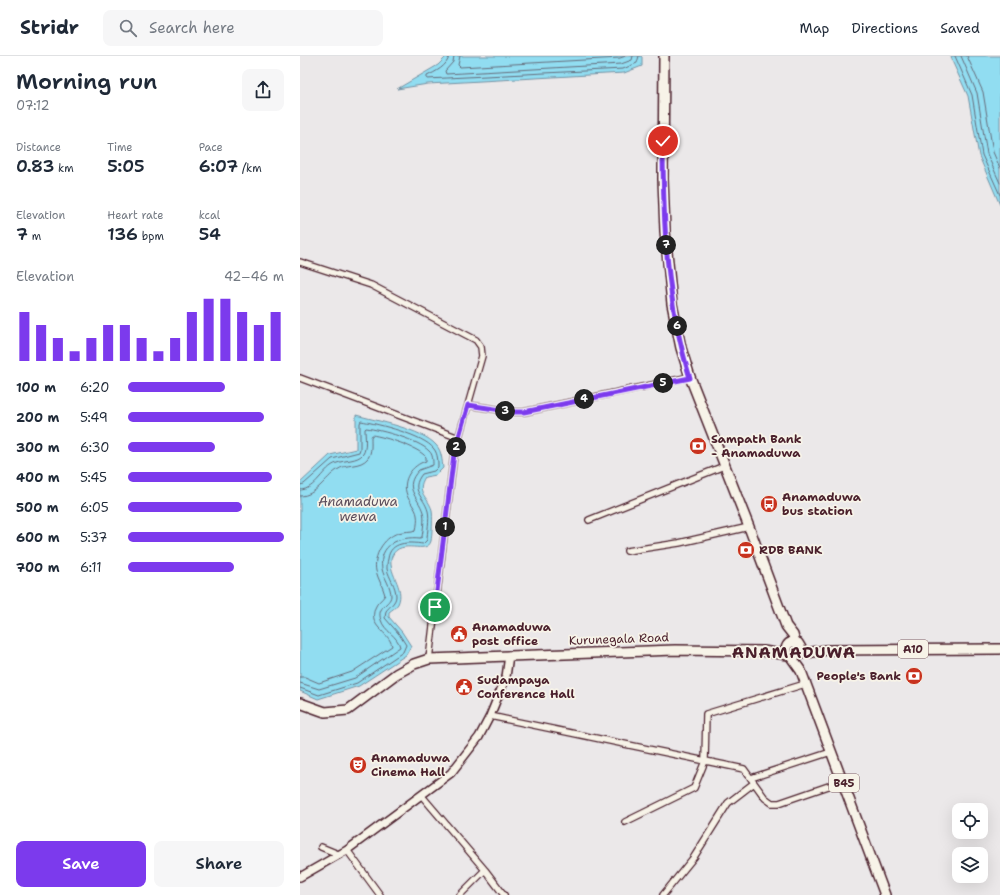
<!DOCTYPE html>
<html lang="en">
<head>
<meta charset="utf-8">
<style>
	:root { --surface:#fff; --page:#f6f6f7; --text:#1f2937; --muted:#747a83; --line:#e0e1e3; --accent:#7c3aed }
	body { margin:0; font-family:"Shantell Sans",sans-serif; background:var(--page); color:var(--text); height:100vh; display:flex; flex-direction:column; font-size:15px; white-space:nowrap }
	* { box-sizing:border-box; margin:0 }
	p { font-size:13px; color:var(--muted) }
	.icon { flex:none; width:22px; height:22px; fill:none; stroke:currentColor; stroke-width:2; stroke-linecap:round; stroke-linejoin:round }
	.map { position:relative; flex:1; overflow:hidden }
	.drawer { display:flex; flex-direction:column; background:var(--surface); width:300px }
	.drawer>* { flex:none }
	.tools { position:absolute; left:652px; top:747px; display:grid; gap:8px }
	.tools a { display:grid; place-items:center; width:36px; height:36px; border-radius:8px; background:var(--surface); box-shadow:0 4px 16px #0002; font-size:20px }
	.pin { position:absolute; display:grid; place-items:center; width:34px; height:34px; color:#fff; margin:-17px; border:2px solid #fff; border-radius:50%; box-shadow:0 1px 4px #0007 }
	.km { position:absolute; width:20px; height:20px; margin:-10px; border-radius:50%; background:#222; color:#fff; font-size:11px; line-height:20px; text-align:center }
	.round { display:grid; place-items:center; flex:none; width:42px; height:42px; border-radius:8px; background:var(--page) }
	.overview { display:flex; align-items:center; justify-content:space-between; height:68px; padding:0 16px }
	h1 { font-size:22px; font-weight:600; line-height:30px }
	.stats { display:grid; grid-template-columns:repeat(3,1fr); gap:6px; height:68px; padding:4px 16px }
	.stats div { display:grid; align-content:center }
	.stats b { font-size:17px; font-weight:600 }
	.stats small { font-size:11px; font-weight:400 }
	.stats p { font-size:11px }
	.chart { height:112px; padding:8px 16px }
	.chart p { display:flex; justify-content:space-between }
	.chart svg { width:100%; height:72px; margin-top:4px; stroke:var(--accent); stroke-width:6 }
	.primary-button { display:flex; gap:8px; margin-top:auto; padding:8px 16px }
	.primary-button a { flex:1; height:46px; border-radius:8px; background:var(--accent); color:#fff; font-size:16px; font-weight:600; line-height:46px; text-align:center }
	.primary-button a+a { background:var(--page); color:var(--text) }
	ul { padding:0 16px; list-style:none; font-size:13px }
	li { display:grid; grid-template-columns:64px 48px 1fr; align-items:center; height:30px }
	li i { height:10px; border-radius:5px; background:var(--accent) }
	header { display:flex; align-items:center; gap:24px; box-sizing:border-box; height:56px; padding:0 20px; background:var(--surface); border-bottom:1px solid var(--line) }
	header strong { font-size:19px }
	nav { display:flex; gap:22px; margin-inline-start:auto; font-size:14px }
	.search { width:280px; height:36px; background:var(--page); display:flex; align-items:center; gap:10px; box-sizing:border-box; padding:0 14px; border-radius:8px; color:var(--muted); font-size:15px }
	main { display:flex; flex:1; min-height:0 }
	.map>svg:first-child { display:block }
	.water { fill:#91ddf1; stroke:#7591a2 }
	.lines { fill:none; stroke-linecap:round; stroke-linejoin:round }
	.shore { stroke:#666b7a; stroke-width:1 }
	.minor-casing { stroke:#4a1f2b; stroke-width:8 }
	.tertiary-casing { stroke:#4a1f2b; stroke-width:10 }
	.primary-casing { stroke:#4a1f2b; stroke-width:12 }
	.trunk-casing { stroke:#4a1f2b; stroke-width:12 }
	.minor { stroke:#f7f3e8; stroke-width:5.5 }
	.tertiary { stroke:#f7f3e8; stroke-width:7 }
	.primary { stroke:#f7f3e8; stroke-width:9 }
	.trunk { stroke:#f7f3e8; stroke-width:9 }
	.route-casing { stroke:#fff; stroke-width:8 }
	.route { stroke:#7c3aed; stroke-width:5 }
	.labels { text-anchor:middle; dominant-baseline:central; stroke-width:3.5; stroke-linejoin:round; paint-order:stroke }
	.shield { fill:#f7f3e8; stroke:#7e5f64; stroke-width:1 }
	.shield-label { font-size:11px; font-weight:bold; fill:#4a1f2b }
	.poi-label { font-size:12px; font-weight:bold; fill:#4a1f2b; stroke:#f7f3e8; text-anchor:start }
	.street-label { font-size:12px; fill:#4a1f2b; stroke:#f7f3e8 }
	.water-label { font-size:13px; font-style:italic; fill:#5c4e5c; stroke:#f7f3e8 }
	.district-label { font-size:16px; font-weight:bold; letter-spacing:1px; fill:#4a1f2b; stroke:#f7f3e8 }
</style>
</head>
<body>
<header>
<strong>Stridr</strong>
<div class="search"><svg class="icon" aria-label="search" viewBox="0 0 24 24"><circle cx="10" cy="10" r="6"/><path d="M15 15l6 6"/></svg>Search here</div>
<nav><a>Map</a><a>Directions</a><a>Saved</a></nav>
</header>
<main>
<section class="drawer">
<div class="overview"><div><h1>Morning run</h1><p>07:12</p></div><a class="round"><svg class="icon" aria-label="share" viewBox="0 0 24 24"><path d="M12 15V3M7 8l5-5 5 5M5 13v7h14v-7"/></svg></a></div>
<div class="stats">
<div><p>Distance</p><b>0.83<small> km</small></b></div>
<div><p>Time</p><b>5:05</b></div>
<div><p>Pace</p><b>6:07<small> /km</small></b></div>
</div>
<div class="stats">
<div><p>Elevation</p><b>7<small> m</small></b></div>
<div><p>Heart rate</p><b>136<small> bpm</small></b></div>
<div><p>kcal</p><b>54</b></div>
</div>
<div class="chart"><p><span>Elevation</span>42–46 m</p>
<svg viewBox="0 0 160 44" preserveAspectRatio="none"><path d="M5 44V14M15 44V22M25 44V30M35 44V38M45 44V30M55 44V22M65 44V22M75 44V30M85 44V38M95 44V30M105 44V14M115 44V6M125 44V6M135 44V14M145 44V22M155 44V14"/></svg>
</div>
<ul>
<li><b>100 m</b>6:20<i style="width:62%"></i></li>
<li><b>200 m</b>5:49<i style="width:87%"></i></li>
<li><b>300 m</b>6:30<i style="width:56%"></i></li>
<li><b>400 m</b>5:45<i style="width:92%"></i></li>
<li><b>500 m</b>6:05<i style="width:73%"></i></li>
<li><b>600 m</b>5:37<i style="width:100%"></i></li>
<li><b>700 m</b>6:11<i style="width:68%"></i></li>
</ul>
<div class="primary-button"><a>Save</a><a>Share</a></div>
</section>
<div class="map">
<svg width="700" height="839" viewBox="0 0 700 839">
	<rect width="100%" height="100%" fill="#ebe8e9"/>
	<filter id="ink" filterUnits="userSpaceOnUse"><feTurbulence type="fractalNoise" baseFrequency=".025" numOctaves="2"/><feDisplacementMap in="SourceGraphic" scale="8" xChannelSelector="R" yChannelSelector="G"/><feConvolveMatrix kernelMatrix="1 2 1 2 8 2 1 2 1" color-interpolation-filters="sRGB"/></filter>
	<g filter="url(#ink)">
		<path class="water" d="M147 0H341L342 1V10L324 17 128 28 97 33 138 9Z
			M651 0H700V149L679 100 668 40 653 7Z
			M56 359C77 365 122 373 136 389 142 395 142 405 143 412L136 419 125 421C115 437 128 440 132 454 133 459 132 480 131 485 127 500 101 481 92 500 86 516 106 531 98 548 96 551 92 554 89 556V561L102 576 111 590 106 599 59 630 18 643 0 635V427L30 399 56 393Z"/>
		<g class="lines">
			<path class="shore" d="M149 0C148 10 135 16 127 20V23L323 13 337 7 339 0
				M154 0 153 6 145 15 146 18 321 8 332 4 333 0
				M160 0 158 9 160 11 320 2 326 0
				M655 0 672 39 682 99 700 139
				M661 0 677 37 687 98 700 127
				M667 0 683 36 693 96 700 112
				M0 429 4 428 32 403 59 396 60 393V367L61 365C78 368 124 379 134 393 138 398 138 406 138 411L134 415 122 418C109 435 124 440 128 455 130 462 127 477 127 484L123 488C109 486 90 485 88 503 87 506 87 510 87 513 89 522 96 530 96 540 96 546 90 550 86 555L85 562 99 578 106 589 103 596 57 627 19 639 0 632
				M0 434C16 434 23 411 37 407 44 404 58 405 63 398 67 392 65 380 65 373L66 372C81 374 119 384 129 395 133 398 133 405 133 409L119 414C102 432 118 440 123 456 125 463 123 474 122 481L120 482C100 480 78 488 82 513 84 522 91 530 91 540 90 549 76 550 81 564 84 575 98 580 100 591L55 622 19 633 0 627
				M0 440C16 440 25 422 37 414 46 407 60 412 68 402 72 396 71 388 71 381L72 379C85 381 118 391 126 401V405C112 409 101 424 107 439 109 446 116 452 117 459 118 463 117 470 116 474 111 476 104 475 98 477 83 482 73 500 76 515 78 523 83 531 85 539 82 544 77 546 75 552 68 572 89 575 92 590L52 616 19 627 5 621H0"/>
			<defs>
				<path id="minor" d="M0 206 71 229 176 284 181 291 182 300 154 398 129 603
					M0 322 159 382
					M168 349 215 356H224L390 321
					M289 464 424 410
					M327 495 379 487 449 471
					M190 660 444 713 465 742 472 747H479L543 725
					M451 722 531 696
					M122 740 185 814 204 839
					M325 766 394 732 405 705 406 658 505 628
					M21 791 38 798
					M47 794 80 839
					M160 839 185 814
					M363 839 394 801 428 747 454 727"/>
				<path id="tertiary" d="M0 821 47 794 151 717 179 681 190 660 206 621 209 599"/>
				<path id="primary" d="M364 0 363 123 365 175 372 248 381 292 390 321 449 471 486 570 493 579 495 586
					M491 601 501 615 585 839"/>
				<path id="trunk" d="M499 598 501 592 498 587 492 586C483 589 485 600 494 601L499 598 526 594 700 593
					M0 647 25 656 48 654 96 618 114 608 129 603 375 594 463 595 488 599"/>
			</defs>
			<use href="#minor" class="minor-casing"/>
			<use href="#tertiary" class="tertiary-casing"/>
			<use href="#primary" class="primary-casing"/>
			<use href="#trunk" class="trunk-casing"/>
			<use href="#minor" class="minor"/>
			<use href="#tertiary" class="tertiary"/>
			<use href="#primary" class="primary"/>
			<use href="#trunk" class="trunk"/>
		</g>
	</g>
	<g class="lines" filter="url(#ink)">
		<defs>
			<path id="route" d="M135 551 154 398 168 349 215 356H224L390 322C366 245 363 165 363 85"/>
		</defs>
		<use href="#route" class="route-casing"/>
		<use href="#route" class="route"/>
	</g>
	<defs>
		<symbol id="bank-disc" viewBox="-11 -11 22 22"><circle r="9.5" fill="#c8321e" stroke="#f7f3e8"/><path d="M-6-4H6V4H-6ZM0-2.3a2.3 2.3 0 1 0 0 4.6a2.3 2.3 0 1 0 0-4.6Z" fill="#fff"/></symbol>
		<symbol id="bus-disc" viewBox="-11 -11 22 22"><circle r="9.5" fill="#c8321e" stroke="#f7f3e8"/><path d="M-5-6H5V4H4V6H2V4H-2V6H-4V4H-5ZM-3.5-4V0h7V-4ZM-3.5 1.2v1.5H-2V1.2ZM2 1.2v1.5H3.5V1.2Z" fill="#fff"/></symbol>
		<symbol id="civic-disc" viewBox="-11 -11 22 22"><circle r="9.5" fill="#c8321e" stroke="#f7f3e8"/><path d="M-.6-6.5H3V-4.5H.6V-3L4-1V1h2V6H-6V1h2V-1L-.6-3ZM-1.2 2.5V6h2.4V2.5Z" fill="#fff"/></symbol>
		<symbol id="theatre-disc" viewBox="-11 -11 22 22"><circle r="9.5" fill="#c8321e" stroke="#f7f3e8"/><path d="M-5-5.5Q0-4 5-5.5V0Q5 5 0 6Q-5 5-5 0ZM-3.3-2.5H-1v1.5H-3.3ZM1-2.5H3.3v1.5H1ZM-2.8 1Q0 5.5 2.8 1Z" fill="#fff"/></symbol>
	</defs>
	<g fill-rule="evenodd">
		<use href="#bank-disc" x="388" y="380" width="20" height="20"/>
		<use href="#bus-disc" x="459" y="438" width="20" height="20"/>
		<use href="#bank-disc" x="436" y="484" width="20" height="20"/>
		<use href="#civic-disc" x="149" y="568" width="20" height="20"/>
		<use href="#bank-disc" x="604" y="610" width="20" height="20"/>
		<use href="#civic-disc" x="154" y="621" width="20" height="20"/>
		<use href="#theatre-disc" x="48" y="699" width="20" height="20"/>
	</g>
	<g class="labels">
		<g class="shield">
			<rect x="598" y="584" width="30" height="18" rx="3"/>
			<rect x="529" y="718" width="30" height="18" rx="3"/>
		</g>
		<g class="shield-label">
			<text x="613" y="593">A10</text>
			<text x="544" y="727">B45</text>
		</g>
		<g class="poi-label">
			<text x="411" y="383">Sampath Bank<tspan x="411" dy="14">- Anamaduwa</tspan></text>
			<text x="482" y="441">Anamaduwa<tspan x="482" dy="14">bus station</tspan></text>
			<text x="459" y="494">RDB BANK</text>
			<text x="172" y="571">Anamaduwa<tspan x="172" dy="14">post office</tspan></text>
			<text x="601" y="620" text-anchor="end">People's Bank</text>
			<text x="177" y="624">Sudampaya<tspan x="177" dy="14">Conference Hall</tspan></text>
			<text x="71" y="702">Anamaduwa<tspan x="71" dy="14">Cinema Hall</tspan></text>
		</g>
		<g class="street-label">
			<text transform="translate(319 583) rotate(-2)">Kurunegala Road</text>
		</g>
		<g class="water-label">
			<text x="58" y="445">Anamaduwa<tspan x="58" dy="15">wewa</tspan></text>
		</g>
		<g class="district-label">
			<text x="494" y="596">ANAMADUWA</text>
		</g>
	</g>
</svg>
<div class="tools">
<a><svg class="icon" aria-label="locate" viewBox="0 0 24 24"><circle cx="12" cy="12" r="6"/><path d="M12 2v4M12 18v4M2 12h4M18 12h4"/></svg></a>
<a><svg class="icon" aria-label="layers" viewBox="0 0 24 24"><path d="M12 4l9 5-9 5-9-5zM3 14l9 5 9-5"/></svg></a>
</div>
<div class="pin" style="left:135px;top:551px;background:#1e9e55"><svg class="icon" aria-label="arrive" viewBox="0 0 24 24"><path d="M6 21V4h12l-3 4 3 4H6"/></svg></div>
<div class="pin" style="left:363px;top:85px;background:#d93025"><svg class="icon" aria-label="check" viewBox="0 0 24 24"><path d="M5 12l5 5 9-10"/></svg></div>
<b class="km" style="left:145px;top:471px">1</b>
<b class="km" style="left:156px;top:391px">2</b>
<b class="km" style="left:205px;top:355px">3</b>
<b class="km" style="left:284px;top:343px">4</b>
<b class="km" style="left:363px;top:327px">5</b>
<b class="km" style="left:377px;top:270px">6</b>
<b class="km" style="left:366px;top:189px">7</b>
</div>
</main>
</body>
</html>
